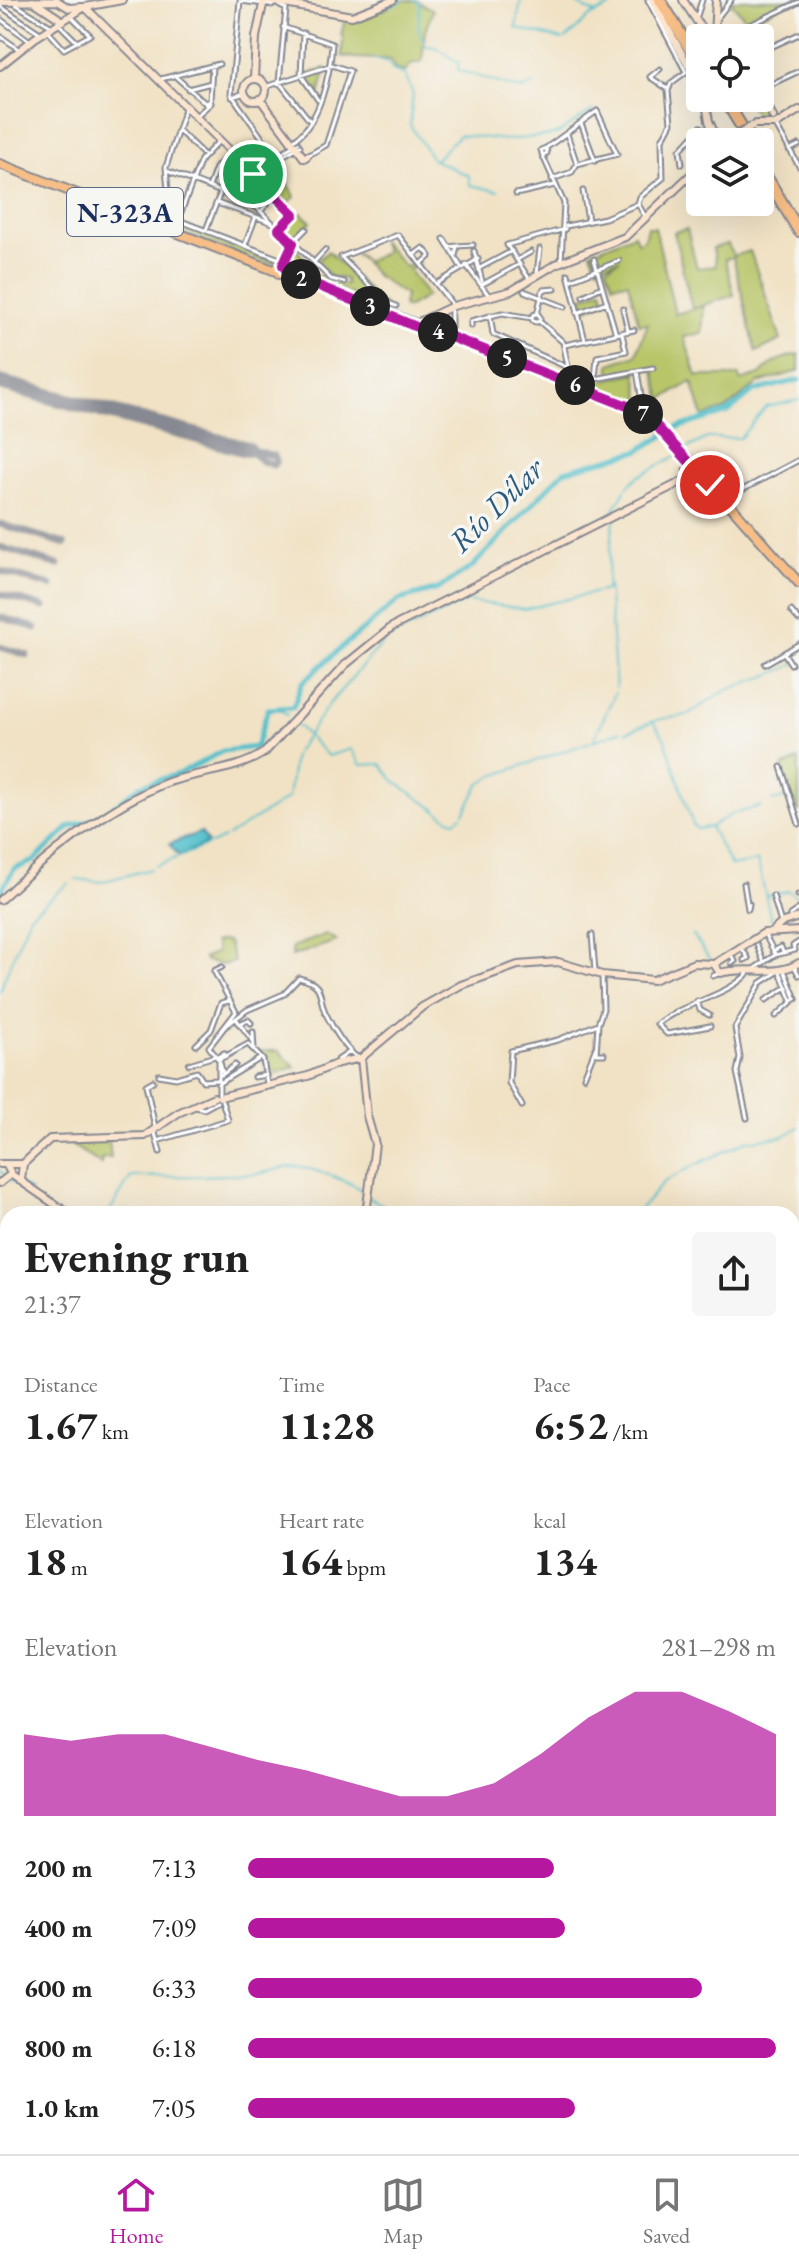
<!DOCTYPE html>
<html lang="en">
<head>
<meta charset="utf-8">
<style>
	:root { --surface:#fff; --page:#f6f6f6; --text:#222; --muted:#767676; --line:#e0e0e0; --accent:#b5179e }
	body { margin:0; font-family:"EB Garamond",serif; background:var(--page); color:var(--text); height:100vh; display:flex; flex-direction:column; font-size:30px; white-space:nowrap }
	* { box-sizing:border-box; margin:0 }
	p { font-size:26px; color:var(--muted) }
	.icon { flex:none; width:44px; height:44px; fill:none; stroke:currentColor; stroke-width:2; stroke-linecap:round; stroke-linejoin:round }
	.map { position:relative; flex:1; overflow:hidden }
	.drawer { position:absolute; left:0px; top:1206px; width:800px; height:948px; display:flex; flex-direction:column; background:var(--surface); border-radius:24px 24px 0 0; box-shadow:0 8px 32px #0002 }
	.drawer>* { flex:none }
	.tools { position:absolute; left:686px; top:24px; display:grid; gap:16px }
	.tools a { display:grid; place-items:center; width:88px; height:88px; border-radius:8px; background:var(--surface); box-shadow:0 8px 32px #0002; font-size:40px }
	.pin { position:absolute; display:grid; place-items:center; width:68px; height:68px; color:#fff; margin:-34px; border:4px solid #fff; border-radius:50%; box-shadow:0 2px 8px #0007 }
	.km { position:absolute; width:40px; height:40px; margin:-20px; border-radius:50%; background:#222; color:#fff; font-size:22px; line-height:40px; text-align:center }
	.round { display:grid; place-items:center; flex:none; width:84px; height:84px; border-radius:8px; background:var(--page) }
	.overview { display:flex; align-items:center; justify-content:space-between; height:136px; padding:0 24px }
	h1 { font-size:44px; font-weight:700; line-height:60px }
	.metrics { display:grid; grid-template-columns:repeat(3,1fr); gap:12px; height:136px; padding:8px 24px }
	.metrics div { display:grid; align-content:center }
	.metrics b { font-size:40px; font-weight:700 }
	.metrics small { font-size:22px; font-weight:400 }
	.metrics p { font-size:22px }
	.chart { height:224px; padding:16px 24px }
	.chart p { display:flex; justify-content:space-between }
	.chart svg { width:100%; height:144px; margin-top:8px; fill:var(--accent); opacity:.7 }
	ul { padding:0 24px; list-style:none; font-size:26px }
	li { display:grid; grid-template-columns:128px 96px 1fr; align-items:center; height:60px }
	li i { height:20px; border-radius:10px; background:var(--accent) }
	.menu { display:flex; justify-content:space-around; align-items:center; height:112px; border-top:2px solid var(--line); background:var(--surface); font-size:22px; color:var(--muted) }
	.menu a { display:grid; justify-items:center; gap:4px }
	.menu .on { color:var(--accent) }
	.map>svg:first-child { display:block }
	.green { fill:#b8c567; stroke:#6a7a62; stroke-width:2 }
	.water { fill:#52bfcb; stroke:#367794; stroke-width:2 }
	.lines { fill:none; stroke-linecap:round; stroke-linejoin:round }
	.stream { stroke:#52bfcb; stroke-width:2 }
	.river { stroke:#52bfcb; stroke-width:5 }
	.taxiway { stroke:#868892; stroke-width:7 }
	.runway { stroke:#868892; stroke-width:16 }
	.street-casing { stroke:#868892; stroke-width:7 }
	.secondary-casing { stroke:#868892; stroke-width:10 }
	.primary-casing { stroke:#868892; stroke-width:12 }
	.highway-casing { stroke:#868892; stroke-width:14 }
	.street { stroke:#fff; stroke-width:3 }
	.secondary { stroke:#fce5cf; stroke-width:6 }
	.primary { stroke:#f7be87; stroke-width:8 }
	.highway { stroke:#f7be87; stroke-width:10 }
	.secondary-bridge-casing { stroke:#868892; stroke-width:10; stroke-linecap:butt }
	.secondary-bridge { stroke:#fce5cf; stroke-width:6 }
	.route-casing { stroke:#fff; stroke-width:16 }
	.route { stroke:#b5179e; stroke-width:10 }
	.labels { text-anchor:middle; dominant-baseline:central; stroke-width:7; stroke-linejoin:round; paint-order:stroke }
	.shield { fill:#f6f6f2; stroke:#5d6b8a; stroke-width:2 }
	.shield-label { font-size:28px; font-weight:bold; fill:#1b2f5e }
	.water-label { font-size:32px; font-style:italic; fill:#2c5a7f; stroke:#f6f6f2 }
</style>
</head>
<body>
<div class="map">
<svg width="799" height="2154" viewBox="0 0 799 2154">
	<rect width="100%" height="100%" fill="#f6f6f2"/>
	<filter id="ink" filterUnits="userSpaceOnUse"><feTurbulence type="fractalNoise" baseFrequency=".0125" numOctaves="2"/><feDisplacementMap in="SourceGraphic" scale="16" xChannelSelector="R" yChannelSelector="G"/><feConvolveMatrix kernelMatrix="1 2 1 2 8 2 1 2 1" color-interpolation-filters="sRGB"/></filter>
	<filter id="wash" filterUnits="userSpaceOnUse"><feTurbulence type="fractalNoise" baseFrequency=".006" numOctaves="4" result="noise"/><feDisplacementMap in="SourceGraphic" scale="32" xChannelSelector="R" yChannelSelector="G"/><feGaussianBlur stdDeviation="1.8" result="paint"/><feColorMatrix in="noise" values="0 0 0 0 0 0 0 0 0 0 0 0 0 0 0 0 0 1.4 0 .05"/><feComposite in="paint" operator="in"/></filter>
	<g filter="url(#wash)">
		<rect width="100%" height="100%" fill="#f1e2c5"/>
		<path class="green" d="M404 0 417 1 433 10 425 31 422 61 411 64 405 72 395 69 391 60C374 57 360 60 342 56L343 37 341 35 345 19 361 20Z
			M732 0H794L748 21 730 2Z
			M326 68 319 95H317L303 76Z
			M760 95 768 113 758 119 746 98H760Z
			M231 154 241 165 227 180 217 169Z
			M271 164 293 192 295 197 288 203 256 173Z
			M244 167 262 185 255 193 264 203 260 208 231 180Z
			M229 183 248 202 255 214 221 201Z
			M301 213 311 222 294 238 282 227Z
			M176 222 280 263C268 268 192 235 173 228Z
			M647 227H655L675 314 704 306 702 333 684 337 697 376H739L740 381 760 375C770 363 781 358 799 354V371L758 383 726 409 703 417 692 382 662 399 653 368 610 375V364L636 355 648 323 639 324 628 282 613 284 606 268 620 259 598 267 591 252 634 234 638 243 644 239Z
			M687 229 697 268 716 266 713 248 728 244 733 256 750 251 781 340 756 352 733 257 725 259 734 295 692 309 674 232Z
			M381 240 405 267 416 261 419 264 409 270 427 296 407 308 403 306 405 295 377 276 355 252 366 262 386 252Z
			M293 247 314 267 311 271 317 278 321 275 330 282 346 285V279L332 278 316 262 328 251 387 308 286 269Z
			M602 289 605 301 585 310 581 298Z
			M636 373 641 402 637 407 575 381 576 378 594 382Z
			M799 759V811L796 812 783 767Z
			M326 934 337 941 292 956V947Z
			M221 941 228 942 234 962 222 965 205 961 204 958 217 952 214 943Z
			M257 1051H279L295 1067 268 1076 266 1061Z
			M64 1140 109 1141 111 1158H102L101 1164Z
			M792 2037H799V2105L792 2108Z
			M741 2146H775L770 2154H739Z"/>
		<path class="water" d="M201 832 208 843 179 856 169 844Z"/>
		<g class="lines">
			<path class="stream" d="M414 0 420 4 418 28 426 46 435 47 459 63 458 70 522 90 534 84
				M521 0 516 28 563 40
				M559 0 573 2 596 14
				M639 0 648 4
				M390 7 403 0
				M566 39 588 18 623 0
				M373 59 387 61 393 70 405 75 413 94 410 125 431 157
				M548 136 559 133 593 110
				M432 159 469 176 470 185 498 191
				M435 160 459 135 507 140 546 136
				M684 450 707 438H740L766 407 799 400
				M627 487 637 477 680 454
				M614 510 625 490
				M608 584 616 688
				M399 633 467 601 525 609 606 590 614 518
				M279 708 287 715
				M654 723 665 739 693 825 697 829 710 827 731 866 758 861
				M296 724 328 756 351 749 361 765 381 764 394 781 449 819 455 821 462 816
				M626 732C637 729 650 721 662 719 669 717 677 718 686 715 695 711 712 698 724 692 749 680 774 676 799 662
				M594 739 615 693
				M772 801 788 797
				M464 813 479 785 493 776 621 731
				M712 826 730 815 761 806
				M228 836 288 798 294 755 329 704 386 639 396 634
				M211 844 224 838
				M758 863 771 919
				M156 866 208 845
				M76 879 100 882 151 869
				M767 896 788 891 796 896
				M693 935 710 960
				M3 982 30 915 69 883
				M0 991 3 984
				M0 1171 6 1176
				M9 1180 31 1191
				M369 1198 398 1212 416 1214
				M108 1214 131 1177C171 1177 213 1176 254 1174 268 1173 289 1164 302 1167 321 1172 350 1180 365 1193
				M559 1214H566
				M636 1214 664 1182 689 1168 747 1141 784 1136 799 1127
				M0 1925 8 1930
				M467 2146 473 2154
				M690 2154 701 2146"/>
			<path class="river" d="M0 892 14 869 34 861 69 827 99 818 140 786 179 774 223 751 256 747 268 709 293 707 302 683 342 647 399 600 438 589 472 567 564 471 638 451 676 428 728 412 754 391 799 380"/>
			<path class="taxiway" d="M247 449 274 456 276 461 273 465 262 461 249 450
				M0 524 65 544
				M0 547 58 565
				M0 571 51 586
				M0 594 44 607
				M0 617 36 628
				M0 647 27 655"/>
			<path class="runway" d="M0 383 247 449"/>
		</g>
	</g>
	<g filter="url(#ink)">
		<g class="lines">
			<defs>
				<path id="street" d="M15 4 52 27
					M273 5 240 1 231 94 275 156
					M0 6 40 33
					M280 6 286 9 279 82 311 122
					M717 18 731 0
					M0 19 30 41
					M696 19 702 0
					M59 24 76 41
					M283 27 332 44C330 75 320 122 295 139
					M47 30 64 49 90 35 72 17
					M303 33 301 75 318 100
					M0 36 20 50
					M736 37 741 29 799 2
					M760 52 799 34
					M660 69 650 77 668 89
					M176 77 206 104
					M161 79 219 64
					M265 87 332 65 350 71 326 145 307 156
					M763 88 799 71
					M188 89 211 83
					M232 97 245 93
					M210 102 212 66
					M195 117 211 103 207 102 206 105
					M581 123 595 161
					M775 124 799 166
					M178 130 204 155
					M567 134 577 164
					M219 141 201 160 178 220 285 261
					M546 148 597 111 617 154 577 164 572 172 552 179
					M546 148 547 153 543 155 541 150Z
					M789 150 799 145
					M542 154 564 203 561 262
					M682 164 680 150 701 127 713 142
					M167 171 221 192
					M251 171 298 143
					M255 172 300 146
					M230 182 279 229
					M209 187 216 168 230 153
					M583 191 588 220
					M516 194 555 185
					M217 203 273 223
					M638 204 640 197 663 178 662 140 671 123 668 91 671 83 686 72 648 0
					M638 204 646 218
					M181 208 169 203 166 167 185 108
					M261 211 267 204
					M566 226 605 218 638 204
					M206 230 223 186 243 165
					M444 239 449 247
					M293 242 306 229
					M295 244 331 279 344 282
					M245 245 255 219
					M457 246 473 245
					M474 251 482 281
					M415 254 423 248 430 256 421 264
					M455 256 457 246 449 247 461 267
					M594 259 616 334
					M517 260 531 252
					M314 262 325 250
					M466 265 490 297
					M480 268 512 251
					M537 273 540 249
					M568 274 585 340
					M530 280 507 245 565 229
					M571 280 619 261
					M436 284 478 259
					M483 284 520 264
					M524 291 565 307
					M583 296 602 287
					M396 306 386 302 341 257 398 235 451 303V335
					M623 309 628 331
					M577 313 607 302
					M532 318a4 4 0 1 1 8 0a4 4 0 1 1-8 0Z
					M537 314 543 290 555 289
					M490 315 493 334 569 368
					M539 321 563 342 570 376
					M471 326V321L502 313 532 318
					M565 345 634 330
					M637 371 644 414
					M566 376 569 368
					M571 376 595 379 597 357 626 351 622 334
					M595 379 653 368
					M727 498 799 460
					M695 503 723 499
					M791 611 799 620
					M784 653 791 664
					M765 664 799 644
					M781 767 799 824
					M744 884 748 909 749 904
					M798 895H799
					M773 896 781 923
					M791 920 790 915 799 909
					M764 933 775 954
					M592 935 595 971
					M757 945 763 960
					M741 947 748 958 744 960
					M773 951 781 947 783 952
					M730 954 735 961 732 963
					M794 966 799 975
					M755 968 775 955 795 950 793 946 799 942
					M784 970 796 999
					M780 972 792 1001
					M713 976 720 973
					M766 1000 787 987
					M697 1001 700 1010 709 1015
					M776 1016 794 1000
					M237 1020 252 1040
					M239 1024 248 1020 251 1023
					M598 1024 596 1054H604
					M226 1026 247 1010 284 994 299 978C328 985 316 997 327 1016 333 1029 346 1050 358 1058
					M710 1026 667 1034 657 1024C685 1002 730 995 748 973
					M253 1032 254 1050
					M248 1044 263 1060 267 1084
					M196 1045 211 1030 221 1003 229 1001
					M224 1053 226 1056 219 1059 218 1057Z
					M226 1056 248 1044
					M218 1059 209 1047 236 1012 214 971 222 967
					M219 1060V1096
					M338 1060 351 1051
					M220 1062 223 1074 219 1076Z
					M189 1064 215 1056
					M159 1075 176 1078 197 1072 203 1081 217 1080
					M222 1075 235 1065
					M254 1077 266 1075
					M584 1077 596 1047
					M153 1081 146 1085 155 1127
					M218 1084 261 1058
					M192 1106 204 1109 217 1102
					M522 1106 509 1083 511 1051 558 1040 598 1024 603 1009 602 975
					M747 1118 737 1072 740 1058 735 1028 761 983 776 973
					M155 1133 160 1152
					M157 1141 228 1120 222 1101
					M0 1404 7 1400
					M0 1405 8 1414
					M0 1431 5 1428
					M0 1440 8 1441
					M0 1534 8 1518
					M7 1589 8 1588"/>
				<path id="secondary" d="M56 0 69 8 82 7
					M262 0 352 16 393 0
					M652 0 700 86
					M683 0 702 29 722 38
					M33 1 63 21
					M0 2 57 1
					M85 7 293 213 279 229 293 243 283 268
					M714 35 716 0
					M729 38H737
					M0 66 35 38 85 7 122 0
					M254 79 256 37 264 0
					M244 90a11 11 0 1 1 22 0a11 11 0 1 1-22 0Z
					M760 89 773 117
					M705 98 709 121 718 142
					M260 99 304 158 307 156
					M756 124H777L799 110
					M726 142 734 137
					M421 321 453 306 511 291 556 264 625 237 700 166
					M0 900C44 858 108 806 166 783 198 771 236 772 265 752L345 665 392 627 691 477
					M773 931 783 922 799 917
					M714 964 720 973C749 965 773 978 799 963
					M714 964 764 933 799 931
					M361 1058 367 1116 375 1144 366 1214
					M220 1097 308 1076 338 1063 361 1058 422 1007 461 985 518 965 558 962 602 975 653 980 694 963 714 964
					M0 1164H23
					M7 1166 12 1175 69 1214
					M21 1180 23 1164 50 1139 145 1136 178 1113 214 1097
					M0 1183 11 1174
					M0 1363 8 1358
					M0 1475 8 1477"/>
				<path id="primary" d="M0 164 276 271
					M293 276 282 267 277 268 279 274 293 276 635 409 692 462 799 583
					M688 469 689 476 704 481"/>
				<path id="highway" d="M660 0 700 66
					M724 98 751 142
					M760 166 799 231
					M792 1852 799 1850
					M792 1860 799 1858
					M0 2045 8 2042
					M0 2066 8 2064
					M0 2076 8 2072"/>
			</defs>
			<use href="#street" class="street-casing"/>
			<use href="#secondary" class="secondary-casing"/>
			<use href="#primary" class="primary-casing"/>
			<use href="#highway" class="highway-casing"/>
			<use href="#street" class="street"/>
			<use href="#secondary" class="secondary"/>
			<use href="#primary" class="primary"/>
			<use href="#highway" class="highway"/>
			<defs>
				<path id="secondary-bridge" d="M734 137 752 126"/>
			</defs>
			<use href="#secondary-bridge" class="secondary-bridge-casing"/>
			<use href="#secondary-bridge" class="secondary-bridge"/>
		</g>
	</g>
	<g class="lines" filter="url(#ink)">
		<defs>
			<path id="route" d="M253 174 294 214 279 229 293 243 283 265 288 273 419 328 441 333 635 409 653 422 710 485"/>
		</defs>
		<use href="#route" class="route-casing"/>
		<use href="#route" class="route"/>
	</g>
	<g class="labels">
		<rect class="shield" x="67" y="188" width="116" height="48" rx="6"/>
		<g class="shield-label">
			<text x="125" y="212">N-323A</text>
		</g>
		<g class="water-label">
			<text transform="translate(496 505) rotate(-45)">Río Dílar</text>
		</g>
	</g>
</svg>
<div class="tools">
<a><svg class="icon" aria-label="locate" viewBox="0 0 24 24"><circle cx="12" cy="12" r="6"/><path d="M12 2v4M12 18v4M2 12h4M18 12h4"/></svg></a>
<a><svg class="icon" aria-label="layers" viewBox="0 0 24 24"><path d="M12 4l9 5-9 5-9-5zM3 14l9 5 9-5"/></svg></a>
</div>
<div class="pin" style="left:253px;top:174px;background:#1e9e55"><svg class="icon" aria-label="arrive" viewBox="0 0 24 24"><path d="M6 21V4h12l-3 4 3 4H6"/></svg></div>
<div class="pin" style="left:710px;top:485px;background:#d93025"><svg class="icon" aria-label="check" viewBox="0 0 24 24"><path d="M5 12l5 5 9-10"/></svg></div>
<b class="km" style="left:301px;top:279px">2</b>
<b class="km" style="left:370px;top:306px">3</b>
<b class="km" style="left:438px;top:332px">4</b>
<b class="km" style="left:507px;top:358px">5</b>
<b class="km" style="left:575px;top:385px">6</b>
<b class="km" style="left:643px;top:414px">7</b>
<section class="drawer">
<div class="overview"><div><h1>Evening run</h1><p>21:37</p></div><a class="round"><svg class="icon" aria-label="share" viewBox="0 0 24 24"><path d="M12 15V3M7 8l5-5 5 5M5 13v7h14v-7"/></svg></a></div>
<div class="metrics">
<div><p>Distance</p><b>1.67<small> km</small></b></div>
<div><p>Time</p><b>11:28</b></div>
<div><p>Pace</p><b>6:52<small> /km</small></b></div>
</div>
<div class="metrics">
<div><p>Elevation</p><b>18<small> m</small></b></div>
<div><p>Heart rate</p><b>164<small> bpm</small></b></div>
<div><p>kcal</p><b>134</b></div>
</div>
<div class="chart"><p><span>Elevation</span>281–298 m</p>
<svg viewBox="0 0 160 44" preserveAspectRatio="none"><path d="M0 44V19L10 21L20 19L30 19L40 23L50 27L60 30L70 34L80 38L90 38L100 34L110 25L120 14L130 6L140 6L150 12L160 19V44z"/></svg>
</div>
<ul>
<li><b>200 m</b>7:13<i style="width:58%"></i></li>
<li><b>400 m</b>7:09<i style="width:60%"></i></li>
<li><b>600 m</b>6:33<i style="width:86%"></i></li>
<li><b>800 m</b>6:18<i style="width:100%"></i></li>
<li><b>1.0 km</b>7:05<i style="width:62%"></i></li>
</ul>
</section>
</div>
<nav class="menu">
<a class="on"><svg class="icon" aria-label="home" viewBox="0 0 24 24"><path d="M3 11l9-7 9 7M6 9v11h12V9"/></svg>Home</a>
<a><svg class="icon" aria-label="map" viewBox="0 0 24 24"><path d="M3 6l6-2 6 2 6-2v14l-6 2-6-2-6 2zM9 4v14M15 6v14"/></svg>Map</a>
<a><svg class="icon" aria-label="saved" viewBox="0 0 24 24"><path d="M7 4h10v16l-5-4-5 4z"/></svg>Saved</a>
</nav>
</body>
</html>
